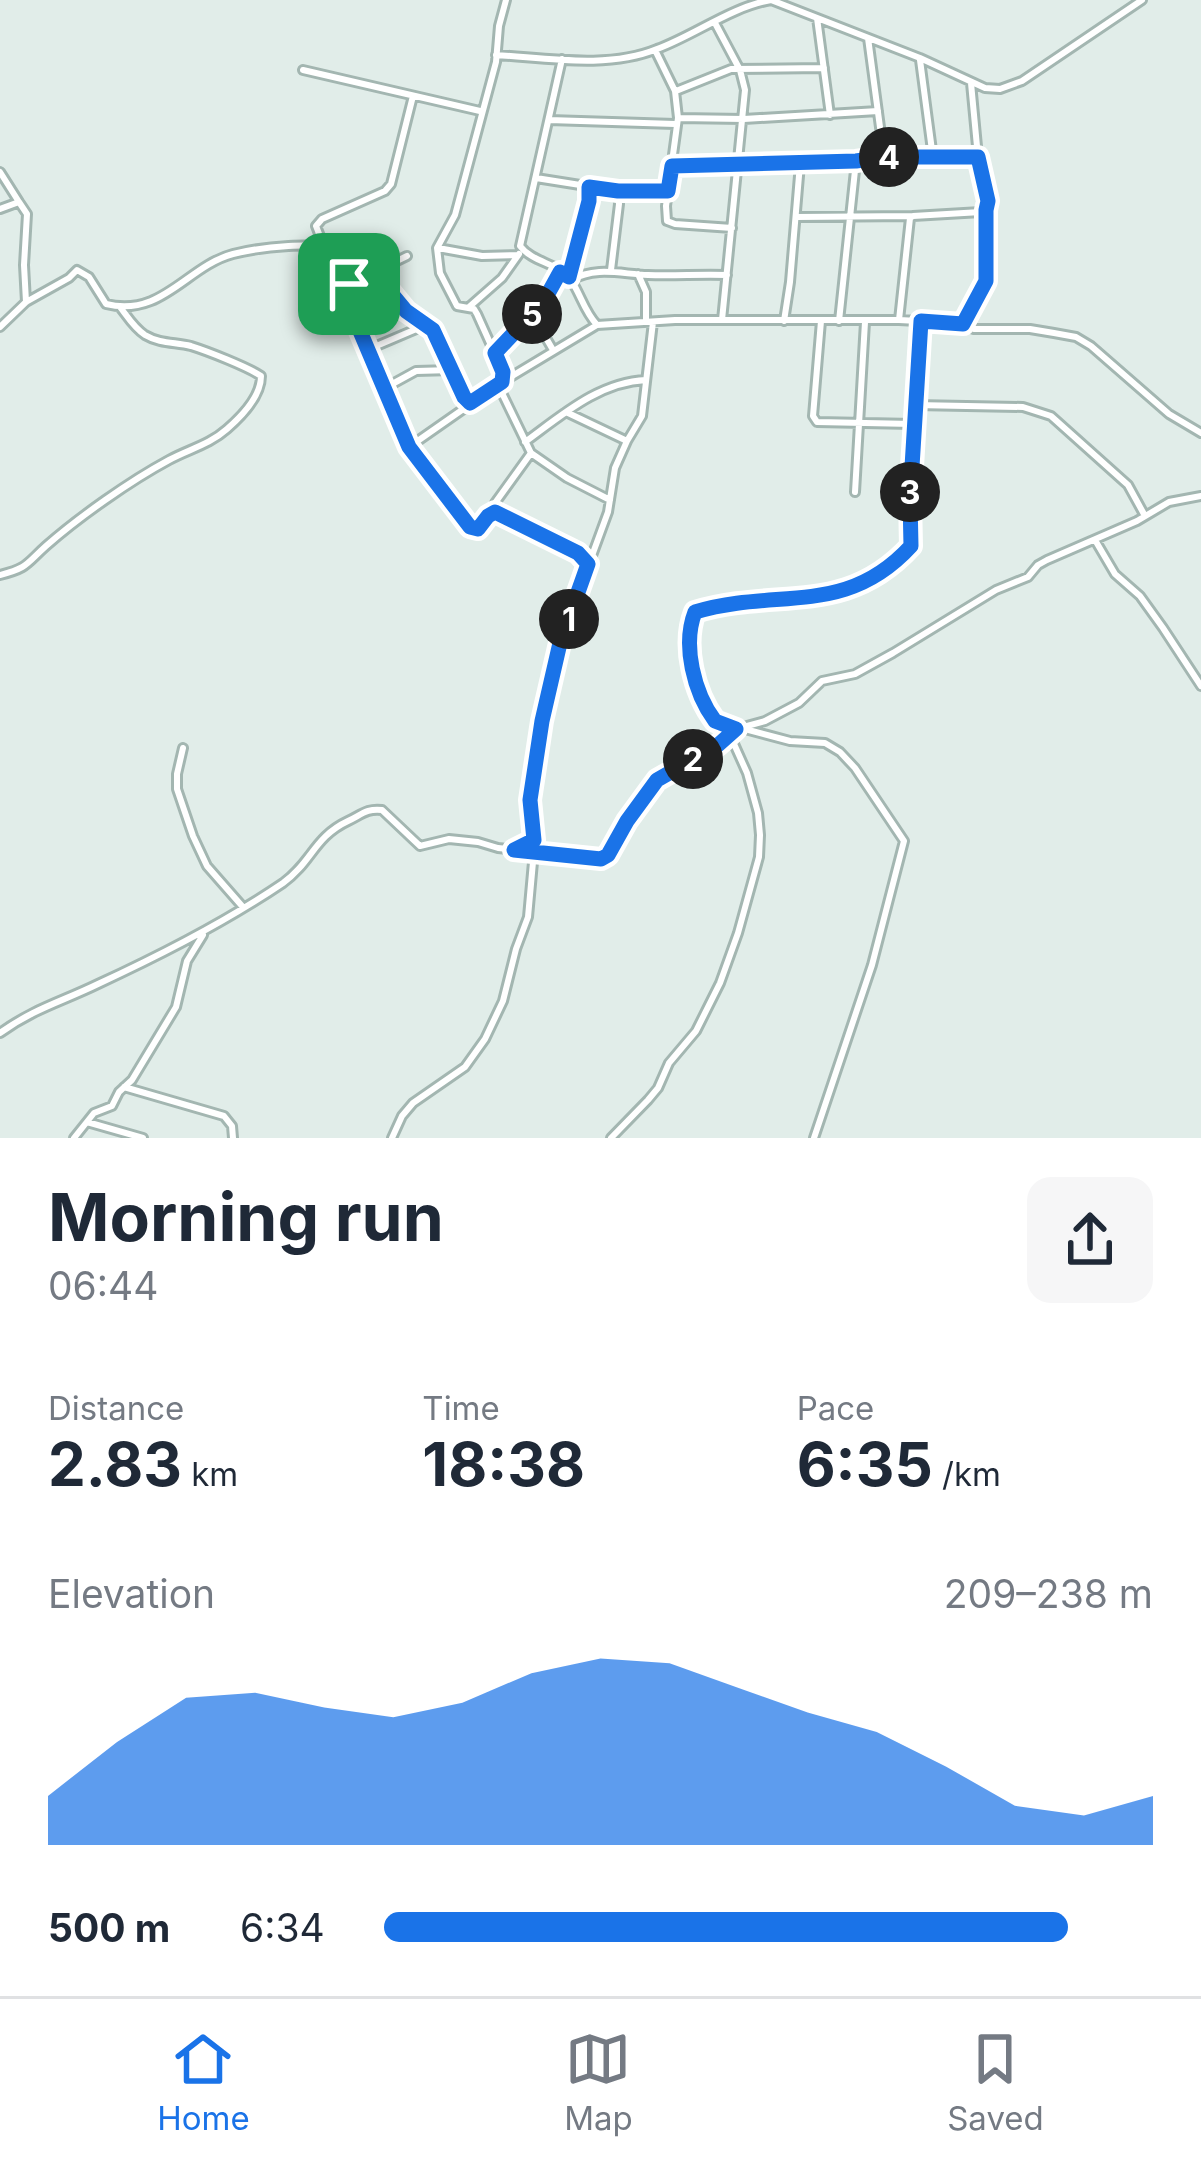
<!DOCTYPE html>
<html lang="en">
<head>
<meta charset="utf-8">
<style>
	:root { --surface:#fff; --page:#f6f6f7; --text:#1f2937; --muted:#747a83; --line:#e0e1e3; --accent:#1a73e8 }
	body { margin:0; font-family:Inter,sans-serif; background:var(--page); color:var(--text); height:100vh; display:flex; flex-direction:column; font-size:45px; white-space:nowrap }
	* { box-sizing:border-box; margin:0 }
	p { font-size:39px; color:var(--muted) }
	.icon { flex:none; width:66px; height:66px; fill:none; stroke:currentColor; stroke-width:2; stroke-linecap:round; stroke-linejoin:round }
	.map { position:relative; height:1138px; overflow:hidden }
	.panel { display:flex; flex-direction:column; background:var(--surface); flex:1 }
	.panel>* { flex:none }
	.pin { position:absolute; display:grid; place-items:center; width:102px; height:102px; color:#fff; margin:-51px; border-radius:24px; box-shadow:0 6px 18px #0006 }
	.km { position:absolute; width:60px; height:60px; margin:-30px; border-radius:50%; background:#222; color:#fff; font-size:33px; line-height:60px; text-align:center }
	.round { display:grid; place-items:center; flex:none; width:126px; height:126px; border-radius:24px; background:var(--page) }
	.head { display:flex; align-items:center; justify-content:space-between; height:204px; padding:0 48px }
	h1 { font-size:66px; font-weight:700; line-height:90px }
	.stats { display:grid; grid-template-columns:repeat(3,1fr); gap:18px; height:204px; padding:12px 48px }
	.stats div { display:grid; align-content:center }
	.stats b { font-size:60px; font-weight:700 }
	.stats small { font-size:33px; font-weight:400 }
	.stats p { font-size:33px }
	.chart { height:336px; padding:24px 48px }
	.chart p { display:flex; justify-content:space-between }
	.chart svg { width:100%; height:216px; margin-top:12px; fill:var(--accent); opacity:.7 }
	ul { padding:0 48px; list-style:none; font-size:39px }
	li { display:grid; grid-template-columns:192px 144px 1fr; align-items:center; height:90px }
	li i { height:30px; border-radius:15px; background:var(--accent) }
	.menu { display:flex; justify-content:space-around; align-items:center; height:168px; border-top:3px solid var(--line); background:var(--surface); font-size:33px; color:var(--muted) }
	.menu a { display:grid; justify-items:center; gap:6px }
	.menu .active { color:var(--accent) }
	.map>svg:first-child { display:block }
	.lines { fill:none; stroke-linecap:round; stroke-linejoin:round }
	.minor-casing { stroke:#a3b6b1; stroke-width:12 }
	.minor { stroke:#fff; stroke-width:6 }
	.route-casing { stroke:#fff; stroke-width:24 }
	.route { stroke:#1a73e8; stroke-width:15 }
</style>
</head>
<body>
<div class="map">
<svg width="1201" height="1138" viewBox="0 0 1201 1138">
	<rect width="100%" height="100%" fill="#e1ede9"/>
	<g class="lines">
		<defs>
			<path id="minor" d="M506 0 499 26 496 62 455 215 437 248 440 273 457 306 474 309 477 314 503 372 502 393 531 453 567 478 610 500
				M817 18 830 115
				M715 23 740 70 745 90 722 320
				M868 38 884 157
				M655 50 675 91 678 118 666 206 667 221 675 224 732 228
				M496 55C547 58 608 69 657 49 695 35 731 7 771 0L920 58 985 88 1000 89 1022 81 1142 0
				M562 59 520 246C533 263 559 263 571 280 581 295 584 311 597 325L675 320H899L957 323 974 329H1030L1054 333 1076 337 1091 346 1169 414 1201 433
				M920 60 933 158
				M303 70 480 111
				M676 91 731 69 824 68
				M678 118 744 119 878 111
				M549 120 675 124
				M672 166 856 161 884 157H978
				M0 172 19 202
				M536 178 618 191H669
				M0 209 19 202 27 214 24 265 26 302
				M796 217 913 216
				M438 248 482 256 517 255
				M407 256 349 284 346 294 409 447 470 527 478 529 488 516 495 512 578 553 587 563
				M611 270 619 204 618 191
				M371 273 385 283 406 311 433 330 464 397 470 403
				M638 274 646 292V321
				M569 277 589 201V187
				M571 280C597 266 620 274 648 275 674 276 701 274 727 275
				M348 284 335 275 316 226 322 219 385 191 391 184 413 96
				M469 307 502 278 519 254
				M532 314 553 350
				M899 320 910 218 913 216 981 212 987 207 978 157 971 83
				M784 321 790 282 800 164
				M821 321 813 416 817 422 913 424
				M839 321 856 161
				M963 324 986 281 985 210
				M0 327 26 302 69 278 77 270 89 277 106 304C162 318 187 266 233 254 272 244 315 245 355 245
				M367 350 428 324
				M495 353 544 301 560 272
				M385 388 416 371 452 370
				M915 405 1023 407 1051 416 1128 485 1145 516
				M566 412 627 441
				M525 442C562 415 599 382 646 380
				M409 447 502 382 597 325
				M855 492 865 322
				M495 512V503L531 453
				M1095 540 1115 574 1140 596 1163 628 1201 686
				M0 575C28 568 26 564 46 546 79 517 130 481 169 460 189 449 209 445 227 429 242 416 261 396 261 376 248 367 207 351 191 346 176 342 160 344 145 335 134 328 127 316 120 307
				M183 748 177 774V789L193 836 207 866 242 906
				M0 1033C35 1008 61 1002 98 984 163 954 224 923 283 883 312 862 314 837 348 821 361 815 367 808 382 810L420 846 449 839 478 842 498 848 601 859 612 849 646 793 670 771 717 745 736 729 765 721 799 703 822 681 855 674 893 653 996 590 1028 577 1038 565 1047 560 1137 521 1169 502 1201 496
				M124 1087 224 1116 232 1126 233 1138
				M87 1122 143 1138
				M74 1138 94 1113 112 1106 119 1092 132 1080 176 1007 187 961 203 935
				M392 1138 402 1116 413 1103 465 1067 485 1039 503 1001 516 949 528 917 534 851 530 800 550 682 560 643 608 512 615 468 627 441 642 416 653 322
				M611 1138 648 1100 658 1088 669 1063 696 1031 720 983 738 933 759 857 760 835 758 813 747 773 730 735
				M814 1138 872 965 904 841 855 768 840 752 825 743 790 741 715 721C693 692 687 652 692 616L701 609 843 592C871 582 891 567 911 546L910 499 921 321"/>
		</defs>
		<use href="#minor" class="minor-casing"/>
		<use href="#minor" class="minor"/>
	</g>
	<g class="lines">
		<defs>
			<path id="route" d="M884 157H978L988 201 986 210V281L963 324 921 321 910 499 911 546C845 618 778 587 695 612 682 645 694 693 715 721L736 729 718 745 657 780 627 821 608 855 601 859 514 850 534 840 530 800 542 721 560 643 588 564 578 553 495 512 488 516 478 529 470 527 409 447 346 298 349 284 371 273 377 276 406 311 433 330 464 397 470 403 502 382 503 372 495 353 544 301 560 272 569 277 589 201V187L618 191H668L672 166 856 161Z"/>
		</defs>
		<use href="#route" class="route-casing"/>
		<use href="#route" class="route"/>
	</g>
</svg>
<div class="pin" style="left:349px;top:284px;background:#1e9e55"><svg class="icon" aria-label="arrive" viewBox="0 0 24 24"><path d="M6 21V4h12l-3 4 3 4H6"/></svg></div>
<b class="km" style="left:569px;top:619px">1</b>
<b class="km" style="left:693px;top:759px">2</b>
<b class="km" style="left:910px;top:492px">3</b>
<b class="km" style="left:889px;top:157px">4</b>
<b class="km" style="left:532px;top:314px">5</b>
</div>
<section class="panel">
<div class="head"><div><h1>Morning run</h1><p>06:44</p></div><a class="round"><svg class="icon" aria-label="share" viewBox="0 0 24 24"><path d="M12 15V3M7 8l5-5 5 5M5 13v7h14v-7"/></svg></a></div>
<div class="stats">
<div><p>Distance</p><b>2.83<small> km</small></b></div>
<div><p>Time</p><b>18:38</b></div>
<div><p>Pace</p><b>6:35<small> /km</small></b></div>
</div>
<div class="chart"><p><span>Elevation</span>209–238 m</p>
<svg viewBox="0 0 160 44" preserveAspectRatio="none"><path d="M0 44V34L10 23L20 14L30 13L40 16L50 18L60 15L70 9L80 6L90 7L100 12L110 17L120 21L130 28L140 36L150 38L160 34V44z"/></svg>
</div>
<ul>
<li><b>500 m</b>6:34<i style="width:89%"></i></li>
</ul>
</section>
<nav class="menu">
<a class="active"><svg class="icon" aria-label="home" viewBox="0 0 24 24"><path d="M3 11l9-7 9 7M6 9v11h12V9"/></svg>Home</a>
<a><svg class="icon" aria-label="map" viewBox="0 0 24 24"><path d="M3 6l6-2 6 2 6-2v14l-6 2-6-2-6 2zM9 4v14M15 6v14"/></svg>Map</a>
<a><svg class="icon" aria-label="saved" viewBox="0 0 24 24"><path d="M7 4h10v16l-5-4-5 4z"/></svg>Saved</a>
</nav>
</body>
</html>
